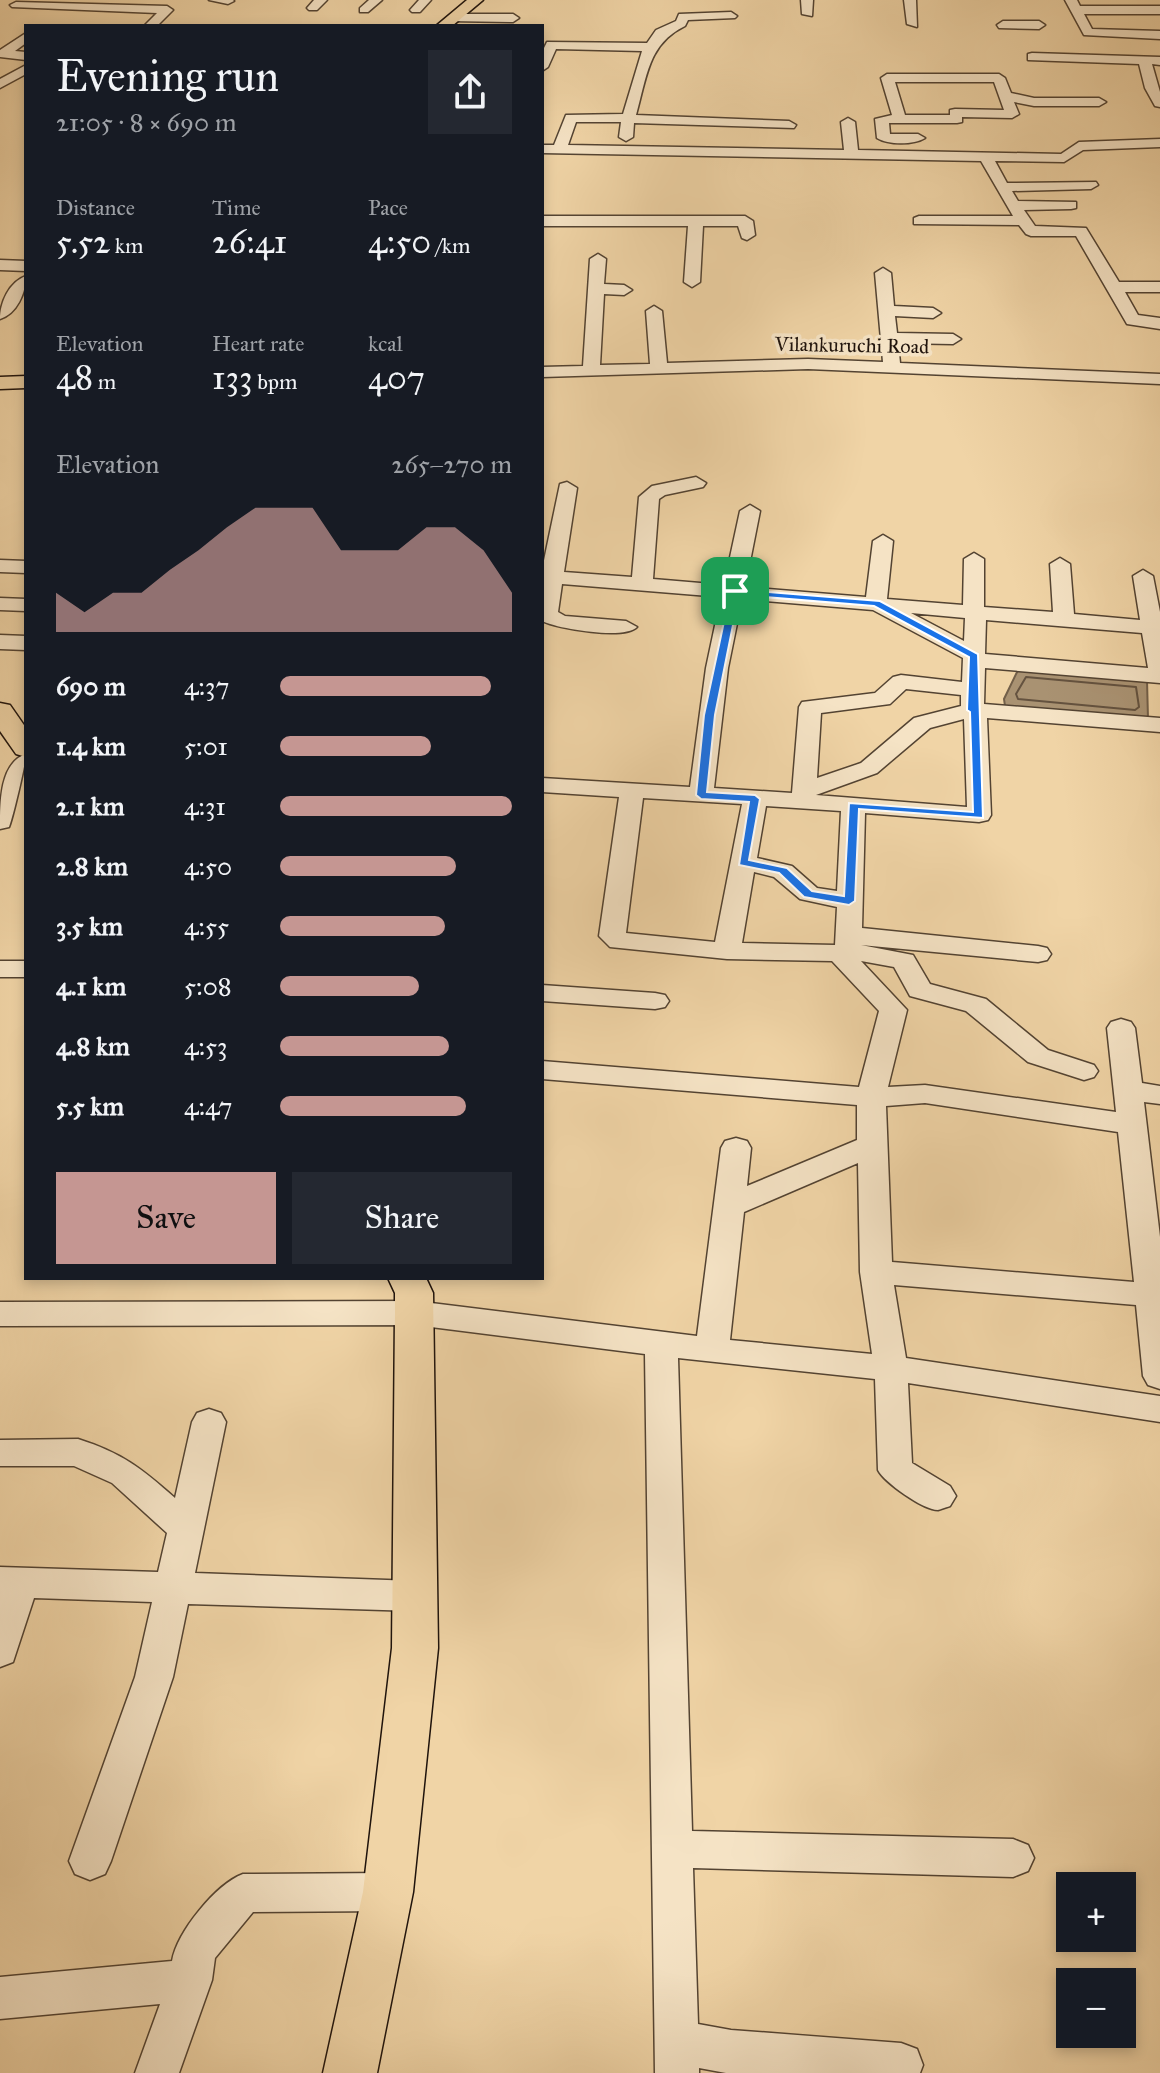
<!DOCTYPE html>
<html lang="en">
<head>
<meta charset="utf-8">
<style>
	:root { --surface:#171b24; --page:#242831; --text:#f1f3f6; --muted:#9ea1a6; --accent:#c59692 }
	body { margin:0; font-family:"IM FELL Great Primer",serif; background:var(--page); color:var(--text); height:100vh; display:flex; flex-direction:column; font-size:30px; white-space:nowrap }
	* { box-sizing:border-box; margin:0 }
	p { font-size:26px; color:var(--muted) }
	.icon { flex:none; width:44px; height:44px; fill:none; stroke:currentColor; stroke-width:2; stroke-linecap:round; stroke-linejoin:round }
	.map { position:relative; flex:1; overflow:hidden }
	.side { position:absolute; left:24px; top:24px; width:520px; height:1256px; display:flex; flex-direction:column; background:var(--surface); border-radius:0px; box-shadow:0 4px 12px #0003 }
	.side>* { flex:none }
	.fabs { position:absolute; left:1056px; top:1872px; display:grid; gap:16px }
	.fabs a { display:grid; place-items:center; width:80px; height:80px; border-radius:0px; background:var(--surface); box-shadow:0 4px 12px #0003; font-size:40px }
	.pin { position:absolute; display:grid; place-items:center; width:68px; height:68px; color:#fff; margin:-34px; border-radius:16px; box-shadow:0 4px 12px #0006 }
	.round { display:grid; place-items:center; flex:none; width:84px; height:84px; border-radius:0px; background:var(--page) }
	.head { display:flex; align-items:center; justify-content:space-between; height:136px; padding:0 32px }
	h1 { font-size:44px; font-weight:600; line-height:60px }
	.metrics { display:grid; grid-template-columns:repeat(3,1fr); gap:12px; height:136px; padding:8px 32px }
	.metrics div { display:grid; align-content:center }
	.metrics b { font-size:34px; font-weight:600 }
	.metrics small { font-size:22px; font-weight:400 }
	.metrics p { font-size:22px }
	.chart { height:224px; padding:16px 32px }
	.chart p { display:flex; justify-content:space-between }
	.chart svg { width:100%; height:144px; margin-top:8px; fill:var(--accent); opacity:.7 }
	.action { display:flex; gap:16px; margin-top:auto; padding:16px 32px }
	.action a { flex:1; height:92px; border-radius:0px; background:var(--accent); color:#111; font-size:32px; font-weight:600; line-height:92px; text-align:center }
	.action a+a { background:var(--page); color:var(--text) }
	ul { padding:0 32px; list-style:none; font-size:26px }
	li { display:grid; grid-template-columns:128px 96px 1fr; align-items:center; height:60px }
	li i { height:20px; border-radius:10px; background:var(--accent) }
	.map>svg:first-child { display:block }
	.water { fill:#a99272; stroke:#725f49; stroke-width:2 }
	.lines { fill:none; stroke-linecap:round; stroke-linejoin:round }
	.shore { stroke:#64523f; stroke-width:2 }
	.minor-casing { stroke:#534332; stroke-width:3 }
	.major-casing { stroke:#1f130c; stroke-width:3 }
	.minor { fill:#f5e3c5; fill-rule:evenodd }
	.major { fill:#f0d4a6; fill-rule:evenodd }
	.route { fill:#1a73e8; stroke:#fff; stroke-width:2; fill-rule:evenodd }
	.labels { text-anchor:middle; dominant-baseline:central; stroke-width:7; stroke-linejoin:round; paint-order:stroke }
	.far-street-label { font-size:20px; fill:#1f130c; stroke:#f5e3c5 }
</style>
</head>
<body>
<div class="map">
<svg width="1160" height="2073" viewBox="0 0 1160 2073">
	<rect width="100%" height="100%" fill="#f0d4a6"/>
	<filter id="stains"><feTurbulence type="fractalNoise" baseFrequency=".0025" numOctaves="4"/><feColorMatrix values="0 0 0 0 .2 0 0 0 0 .09 0 0 0 0 .02 0 0 0 .5 -.17"/></filter>
	<radialGradient id="worn" r=".72"><stop offset=".6" stop-color="#630" stop-opacity="0"/><stop offset="1" stop-color="#630" stop-opacity=".3"/></radialGradient>
	<path class="water" d="M1019 668 1147 680 1148 719 1005 706 1004 699Z"/>
	<g class="lines">
		<path class="shore" d="M1026 677 1136 687 1139 707 1135 710 1018 699 1016 694Z"/>
		<defs>
			<path id="minor" d="M209 0H233L234 1 228 4Z
				M314 0H327L317 10H309L307 8Z
				M369 0H382L368 12H360V8Z
				M419 0H431L420 12H412L410 10Z
				M801 0H813L812 16 802 14Z
				M904 0H916L917 27 907 24Z
				M1065 0H1077L1080 6H1160V14H1084L1092 29 1160 31V39L1084 35Z
				M16 2 167 6 173 10 157 26H144L157 13 12 7 10 5Z
				M731 12 737 16 735 18 688 20 685 26C648 44 647 76 636 115L789 121 796 125 794 128 634 123 633 137 626 141 619 137 621 122H576L568 145 844 150 841 122 848 118 855 122 858 150 1061 154 1079 142 1160 139V147L1083 150 1064 162 995 161 1007 183 1096 182 1098 185 1091 189 1012 191 1018 201 1076 202V208L1071 209 1024 210 1035 226 1086 228 1119 282H1160V292H1125L1138 315 1160 318V329L1127 324 1076 236H1031L1026 234 1019 225 914 224V218L919 216H1013L981 161 542 153V145H554L566 115 623 114 642 51 556 49 548 67 542 71V52L547 42 647 43 656 30 676 21 679 14Z
				M453 14H513L519 18 513 22 449 21 447 18Z
				M1003 21H1039L1045 25 1039 29 999 28 997 25Z
				M26 33V43L15 51 26 52V60L0 57V50Z
				M1032 53 1160 57V65L1152 64 1160 92V107L1155 106 1145 88 1139 64 1028 60V54Z
				M26 65V74L0 88V79Z
				M887 74H999L1005 78 1011 93 1034 98H1099L1106 102 1099 106H1034L1014 102 1019 114 1012 118 962 117V122L957 123H889L890 134H918L925 138C914 145 888 145 877 138L875 119 892 115 881 78ZM895 82H994L1004 110 955 109 950 110V115H905Z
				M542 216H745L753 221 755 235 747 240 742 238 738 226H703L700 282 692 287 684 282 688 226H542Z
				M598 254 606 259 604 284 624 285 632 290 624 295 604 294 600 365 650 364 646 311 654 306 662 311 667 363 808 359 883 362 875 273 883 268 891 273 894 306 933 308 941 313 933 318 895 316 897 333 953 334 961 339 953 344 898 343 900 363 1160 374V384L808 369 542 377V367L583 366 590 259Z
				M0 260 26 261V271L0 270Z
				M26 276C26 292 17 314 0 319 0 303 9 282 26 276Z
				M696 477 706 483 703 487 665 495 659 499 653 579 724 585 740 511 750 505 760 511 745 587 866 597 873 541 883 535 893 541 887 599 963 605 964 559 974 553 984 559V607L1053 612 1050 564 1060 558 1070 564 1074 614 1140 620 1133 576 1143 570 1153 576 1160 612V683L985 668 984 704 1160 718V732L987 718 991 815 988 820 979 822 865 813 862 928 1038 946 1047 948 1051 954 1047 960 1038 962 861 945 913 955 930 984 986 999 1048 1050 1094 1065 1098 1071 1094 1077 1084 1080 1028 1062 966 1011 910 996 894 967 861 961 907 1010 888 1087 925 1085 1116 1112 1107 1028 1111 1022 1121 1019 1131 1022 1135 1028 1142 1083 1160 1086V1104L1144 1102 1160 1237V1389L1148 1385 1143 1376 1136 1305 894 1285 906 1358 1160 1396V1422L908 1383 912 1463 950 1486 956 1496 950 1506C950 1506 938 1510 938 1510 923 1510 884 1482 878 1470L875 1379 678 1358 692 1831 1013 1839 1028 1845 1034 1858 1028 1871 1013 1877 693 1868 698 2024 731 2030 901 2043 917 2049 923 2065 920 2073H726L699 2068V2073H655L645 1354 415 1325 0 1326V1302L415 1301 697 1336 721 1148 725 1141 736 1138 747 1141 751 1148 747 1186 857 1140V1105L542 1079V1061L859 1087 879 1011 832 961 727 959 610 947 599 936 619 797 542 792V778L690 787 706 668 721 597 562 584 558 612 565 616 626 621 637 627C625 640 558 629 542 621V570L560 484 567 482 577 488 564 572 632 577 639 497 652 486ZM742 599 873 610 963 658 962 682 901 675 893 677 875 693 802 702 799 707 792 793 714 788 728 668ZM911 613 965 618 964 641ZM986 620 1142 633 1148 668 985 654ZM906 689 961 695V706L914 718 861 763 817 778 821 713 890 704ZM964 719 967 807 816 795 877 773 930 728ZM643 798 742 804 715 942 626 933ZM766 806 841 811 837 891 817 888 792 866 757 858ZM754 872 774 877 800 899 837 907 835 945 742 943ZM925 1103 1118 1132 1134 1282 892 1262 886 1106ZM858 1163 860 1272 872 1354 730 1340 744 1212Z
				M0 560 26 561V573L0 572Z
				M0 598 26 599V611L0 610Z
				M0 635 26 636V650L0 649Z
				M26 754C26 762 12 821 9 827L0 829C0 801 0 763 26 754Z
				M0 961H26V977H0Z
				M542 985 655 993 665 995 669 1001 665 1007 655 1009 542 1001Z
				M209 1409 221 1413 226 1422 195 1573 415 1581 428 1585 433 1596 428 1607 415 1611 188 1604 173 1677 111 1861 105 1874 90 1880 75 1874 69 1861 135 1677 152 1602 34 1598 13 1662 0 1667V1567L158 1572 167 1533 112 1483 74 1466H0V1440L78 1439C122 1453 141 1468 175 1498L192 1422 197 1413Z
				M388 1873 403 1878 409 1892 403 1906 388 1911 253 1912 215 1958 212 1980 179 2073H135L160 2004 0 2019V1977L172 1961C177 1932 216 1884 243 1874Z"/>
			<path id="major" d="M467 0H483L452 26H436Z
				M26 376V388L0 389V377Z
				M0 703 10 705 26 728V757L16 754 0 731Z
				M388 1278H426L433 1293 438 1648 413 1892 377 2073H323L363 1892 392 1648 395 1313V1293Z"/>
		</defs>
		<use href="#minor" class="minor-casing"/>
		<use href="#major" class="major-casing"/>
		<use href="#minor" class="minor"/>
		<use href="#major" class="major"/>
	</g>
	<path class="route" d="M731 589 880 601 978 654 983 818 859 809 855 901 849 905 804 897 779 873 739 865 749 802 701 799 696 795 704 715ZM739 595 874 606 969 657 967 710 970 712 973 812 849 803 844 896 812 891 787 868 749 860 760 799 755 795 707 792 715 715Z"/>
	<g class="labels">
		<g class="far-street-label">
			<text transform="translate(852 345) rotate(1)">Vilankuruchi Road</text>
		</g>
	</g>
	<rect width="100%" height="100%" filter="url(#stains)"/>
	<rect width="100%" height="100%" fill="url(#worn)"/>
</svg>
<div class="fabs">
<a>+</a>
<a>−</a>
</div>
<div class="pin" style="left:735px;top:591px;background:#1e9e55"><svg class="icon" aria-label="arrive" viewBox="0 0 24 24"><path d="M6 21V4h12l-3 4 3 4H6"/></svg></div>
<section class="side">
<div class="head"><div><h1>Evening run</h1><p>21:05 · 8 × 690 m</p></div><a class="round"><svg class="icon" aria-label="share" viewBox="0 0 24 24"><path d="M12 15V3M7 8l5-5 5 5M5 13v7h14v-7"/></svg></a></div>
<div class="metrics">
<div><p>Distance</p><b>5.52<small> km</small></b></div>
<div><p>Time</p><b>26:41</b></div>
<div><p>Pace</p><b>4:50<small> /km</small></b></div>
</div>
<div class="metrics">
<div><p>Elevation</p><b>48<small> m</small></b></div>
<div><p>Heart rate</p><b>133<small> bpm</small></b></div>
<div><p>kcal</p><b>407</b></div>
</div>
<div class="chart"><p><span>Elevation</span>265–270 m</p>
<svg viewBox="0 0 160 44" preserveAspectRatio="none"><path d="M0 44V32L10 38L20 32L30 32L40 25L50 19L60 12L70 6L80 6L90 6L100 19L110 19L120 19L130 12L140 12L150 19L160 32V44z"/></svg>
</div>
<ul>
<li><b>690 m</b>4:37<i style="width:91%"></i></li>
<li><b>1.4 km</b>5:01<i style="width:65%"></i></li>
<li><b>2.1 km</b>4:31<i style="width:100%"></i></li>
<li><b>2.8 km</b>4:50<i style="width:76%"></i></li>
<li><b>3.5 km</b>4:55<i style="width:71%"></i></li>
<li><b>4.1 km</b>5:08<i style="width:60%"></i></li>
<li><b>4.8 km</b>4:53<i style="width:73%"></i></li>
<li><b>5.5 km</b>4:47<i style="width:80%"></i></li>
</ul>
<div class="action"><a>Save</a><a>Share</a></div>
</section>
</div>
</body>
</html>
